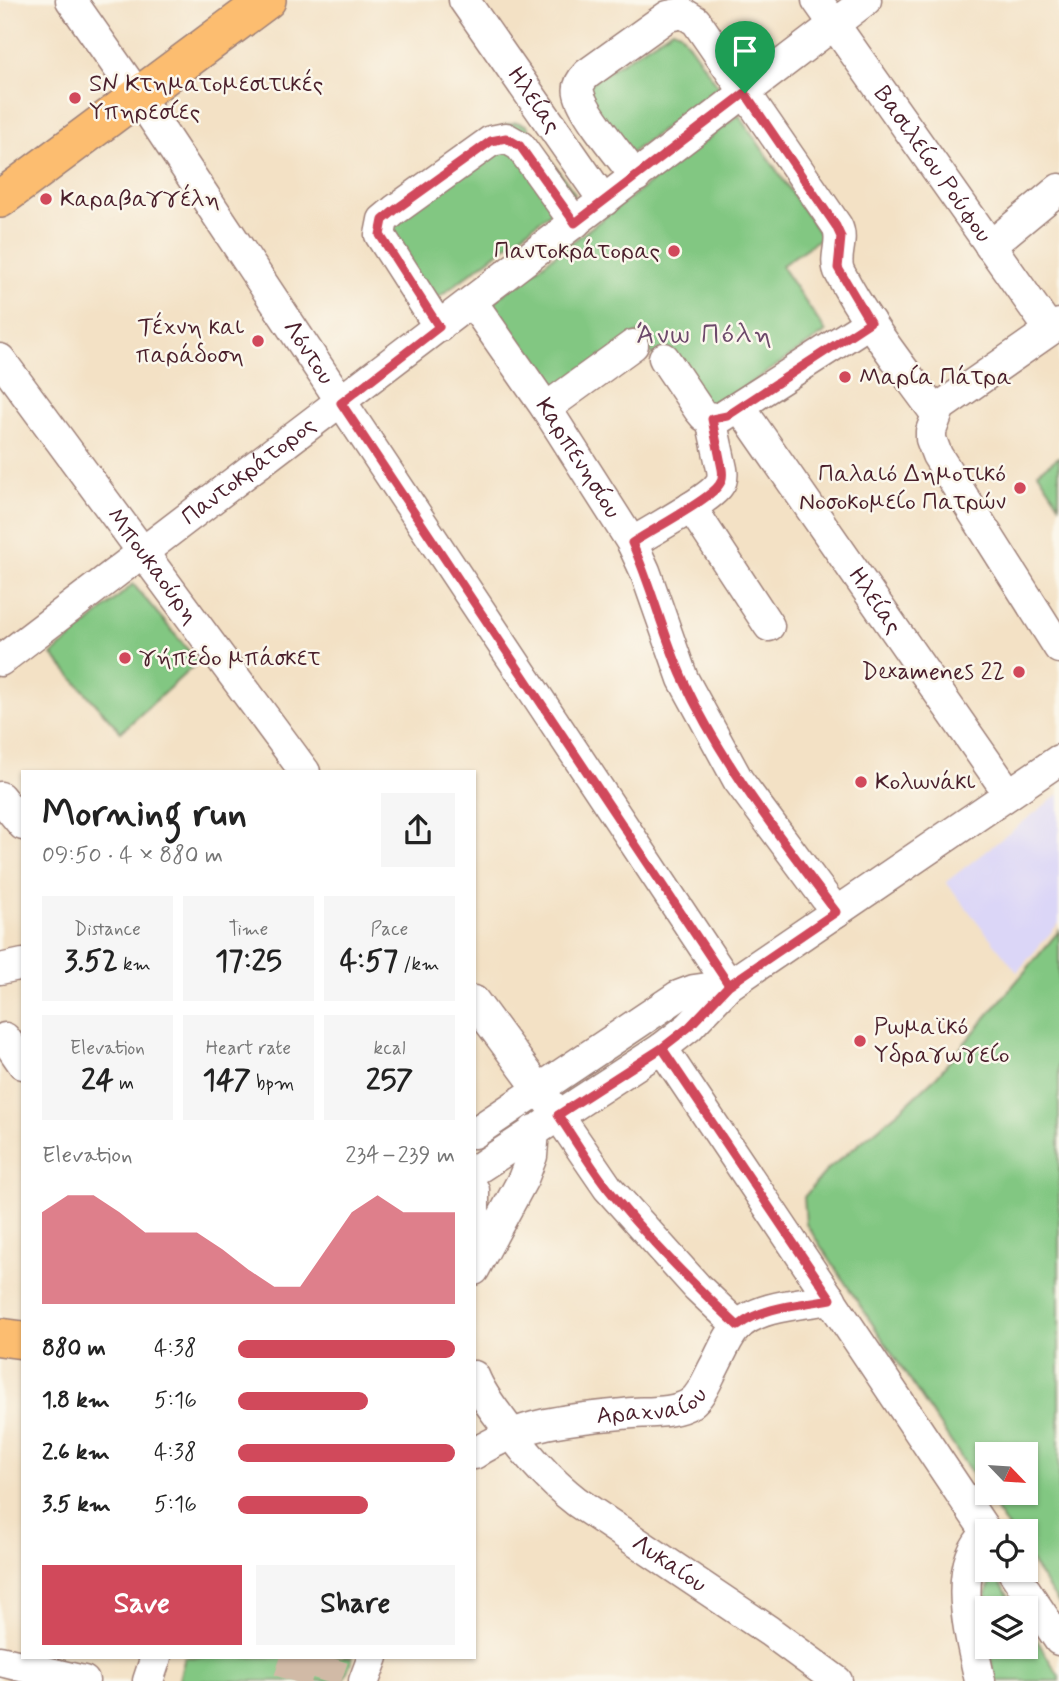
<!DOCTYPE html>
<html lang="en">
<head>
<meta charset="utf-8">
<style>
	:root { --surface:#fff; --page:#f6f6f6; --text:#222; --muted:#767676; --accent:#d1495b }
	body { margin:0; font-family:Mynerve,sans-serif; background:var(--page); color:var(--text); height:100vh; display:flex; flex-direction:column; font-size:26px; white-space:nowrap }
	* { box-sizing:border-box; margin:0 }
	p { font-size:23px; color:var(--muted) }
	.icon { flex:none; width:38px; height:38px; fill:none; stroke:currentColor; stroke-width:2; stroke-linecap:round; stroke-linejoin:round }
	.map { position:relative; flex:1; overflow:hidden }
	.details { position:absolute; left:21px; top:770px; width:455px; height:889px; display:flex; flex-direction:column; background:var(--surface); border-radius:0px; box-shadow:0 2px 5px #0004 }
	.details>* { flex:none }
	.needle { width:46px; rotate:115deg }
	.fabs { position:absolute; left:975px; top:1442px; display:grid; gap:14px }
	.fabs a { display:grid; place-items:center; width:63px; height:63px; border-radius:0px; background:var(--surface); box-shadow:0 2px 5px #0004; font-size:35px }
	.pin { position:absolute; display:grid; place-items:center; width:60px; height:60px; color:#fff; margin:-72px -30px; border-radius:50% 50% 50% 0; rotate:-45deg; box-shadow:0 0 7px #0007 }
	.pin .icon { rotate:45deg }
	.round { display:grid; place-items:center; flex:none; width:74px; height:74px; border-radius:0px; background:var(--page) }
	.overview { display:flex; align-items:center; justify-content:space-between; height:119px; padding:0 21px }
	h1 { font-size:38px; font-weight:700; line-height:52px }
	.figures { display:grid; grid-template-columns:repeat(3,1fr); gap:10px; height:119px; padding:7px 21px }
	.figures div { display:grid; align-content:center; border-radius:0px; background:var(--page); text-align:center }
	.figures b { font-size:30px; font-weight:700 }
	.figures small { font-size:19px; font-weight:400 }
	.figures p { font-size:19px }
	.chart { height:196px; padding:14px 21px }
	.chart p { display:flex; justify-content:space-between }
	.chart svg { width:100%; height:126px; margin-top:7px; fill:var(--accent); opacity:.7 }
	.cta { display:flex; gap:14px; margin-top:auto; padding:14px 21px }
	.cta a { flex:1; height:80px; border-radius:0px; background:var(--accent); color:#fff; font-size:28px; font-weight:700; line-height:80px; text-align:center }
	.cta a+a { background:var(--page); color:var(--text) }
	ul { padding:0 21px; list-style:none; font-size:23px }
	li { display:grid; grid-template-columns:112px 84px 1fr; align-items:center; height:52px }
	li i { height:18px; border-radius:9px; background:var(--accent) }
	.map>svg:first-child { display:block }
	.built { fill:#dbd6f7 }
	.green { fill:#82c782; stroke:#667356; stroke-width:2; fill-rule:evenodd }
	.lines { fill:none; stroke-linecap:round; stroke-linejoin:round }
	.major-tunnel { stroke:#d1baa6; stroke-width:37; stroke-dasharray:37 18; stroke-linecap:butt }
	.minor-casing { stroke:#9e8078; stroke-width:33 }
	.major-casing { stroke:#9e8078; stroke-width:40 }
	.minor { stroke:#fff; stroke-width:30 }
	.major { stroke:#fcbd6f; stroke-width:37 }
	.route-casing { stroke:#fff; stroke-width:14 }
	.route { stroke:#d1495b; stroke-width:9 }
	.poi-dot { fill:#d1495b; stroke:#fbf7ec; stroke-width:2.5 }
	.labels { text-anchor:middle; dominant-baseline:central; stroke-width:5; stroke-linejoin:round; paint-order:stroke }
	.poi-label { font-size:24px; fill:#4a1f2b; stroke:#fbf7ec; text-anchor:start }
	.street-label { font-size:24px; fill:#4a1f2b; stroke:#fbf7ec }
	.quarter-label { font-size:28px; letter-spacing:2px; fill:#6d4a6b; stroke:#fbf7ec }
</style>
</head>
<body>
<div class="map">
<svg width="1059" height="1681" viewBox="0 0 1059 1681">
	<rect width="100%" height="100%" fill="#fbf7ec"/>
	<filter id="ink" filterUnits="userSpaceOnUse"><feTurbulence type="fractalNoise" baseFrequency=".0143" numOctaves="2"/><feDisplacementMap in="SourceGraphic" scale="14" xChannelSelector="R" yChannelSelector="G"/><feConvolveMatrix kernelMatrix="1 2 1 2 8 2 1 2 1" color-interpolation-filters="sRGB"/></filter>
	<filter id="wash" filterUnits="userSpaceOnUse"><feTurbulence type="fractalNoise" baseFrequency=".00686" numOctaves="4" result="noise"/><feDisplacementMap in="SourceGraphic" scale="28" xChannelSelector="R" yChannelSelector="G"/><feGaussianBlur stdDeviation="1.57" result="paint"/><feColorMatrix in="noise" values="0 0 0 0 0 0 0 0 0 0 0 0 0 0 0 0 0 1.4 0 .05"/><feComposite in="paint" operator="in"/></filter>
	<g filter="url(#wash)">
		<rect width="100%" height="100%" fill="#f3e1c5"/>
		<path class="built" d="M1059 794V923L1017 972 946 882Z"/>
		<path class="green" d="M673 29 680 32 719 87 611 168 570 96Z
			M739 115 822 237 781 266 826 332 708 412 652 354 638 333 546 400 484 309Z
			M516 122 526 125 575 194 431 303 377 218 505 125Z
			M1059 457V504L1038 472Z
			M133 584 198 662 121 732 52 655Z
			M1059 931V1604L1026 1554V1531H1010L806 1224 804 1197 827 1170 898 1112 937 1076ZM987 1454H1026V1493H987Z
			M992 1571 1016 1608H987V1619L986 1598Z
			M1026 1622 1059 1676V1681H995L989 1647H1026Z
			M185 1657H353L343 1681H188L179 1679Z"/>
	</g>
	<g filter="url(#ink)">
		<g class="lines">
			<path class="major-tunnel" d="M292 1681 300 1657
				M322 1681 330 1657"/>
			<defs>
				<g id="minor">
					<path id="s1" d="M71 0 138 96 729 985"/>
					<path id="s2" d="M464 0 604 201"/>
					<path id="s3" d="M817 0 1050 330"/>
					<path d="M636 177C622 158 583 113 579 93 577 85 582 79 587 74L668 16 683 13 696 21 837 226C845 241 832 258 840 273 866 323 903 368 936 414"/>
					<path d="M990 246 1059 189"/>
					<path id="s4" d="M472 302 546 408 632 543 645 571 683 679 738 780 836 912"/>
					<path d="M1059 324 940 407 931 431V439L937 455 1059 648"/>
					<path d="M439 327 380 235 383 220 395 210 491 141 506 138 520 146 575 223"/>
					<path d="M664 358 699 410 704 416 719 419 870 322"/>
					<path id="s5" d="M0 359 305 772"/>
					<path id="s6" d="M740 407 1009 794"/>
					<path d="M546 408 633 345"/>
					<path d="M691 507 769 626"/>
					<path d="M632 543C650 531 709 500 719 485 723 480 723 475 722 469L711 419"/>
					<path id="s7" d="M0 661 866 0"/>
					<path d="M0 797 23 825"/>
					<path d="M0 969 23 964"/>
					<path d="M474 1001 558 1115 608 1188 697 1287 738 1326"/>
					<path d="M5 1038 23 1064"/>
					<path d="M662 1048 987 1533"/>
					<path d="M474 1133 678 996 694 990 729 985"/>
					<path d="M474 1171 662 1048 689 1027 729 985 1059 760"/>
					<path d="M474 1190V1225"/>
					<path d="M474 1270 523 1179 532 1156 534 1130"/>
					<path id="s8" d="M474 1376C480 1391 490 1405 500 1418 523 1450 546 1478 577 1502L769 1631 837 1681"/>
					<path id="s9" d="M474 1454C523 1421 577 1418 633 1413 651 1412 676 1413 691 1403 702 1395 708 1378 714 1367 721 1354 726 1340 735 1329 756 1305 801 1304 831 1299"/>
					<path d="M1012 1570 1059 1640"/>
					<path d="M0 1661 84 1681"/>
					<path d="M148 1681 156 1657"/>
					<path d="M364 1681 373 1657"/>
					<path d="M980 1681C971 1637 949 1567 987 1533"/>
				</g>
				<path id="major" d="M0 199 267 0
					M0 1337 23 1340"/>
			</defs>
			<use href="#minor" class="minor-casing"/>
			<use href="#major" class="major-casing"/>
			<use href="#minor" class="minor"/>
			<use href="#major" class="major"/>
		</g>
	</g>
	<g class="lines" filter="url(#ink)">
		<defs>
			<path id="route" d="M745 93 575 223 520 146 506 138 491 141 395 210 383 220 380 235 439 327 341 403 729 985 689 1027 662 1048 831 1299C800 1305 763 1306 738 1326 693 1284 648 1239 609 1190 591 1167 575 1140 558 1115L662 1048 689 1027 729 985 836 912C781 838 721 763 683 679 663 635 652 587 632 543 650 531 709 500 719 485 723 480 723 475 722 469L712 419 727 416 870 322 838 268 841 237 836 226 745 93"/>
		</defs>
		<use href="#route" class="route-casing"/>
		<use href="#route" class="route"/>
	</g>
	<g class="poi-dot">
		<circle cx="75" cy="98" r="7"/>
		<circle cx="46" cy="199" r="7"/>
		<circle cx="674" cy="251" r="7"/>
		<circle cx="258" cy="341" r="7"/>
		<circle cx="845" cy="377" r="7"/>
		<circle cx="1020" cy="488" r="7"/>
		<circle cx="125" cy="658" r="7"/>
		<circle cx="1019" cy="672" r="7"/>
		<circle cx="861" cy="782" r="7"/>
		<circle cx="860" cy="1041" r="7"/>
	</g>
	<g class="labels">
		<g class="poi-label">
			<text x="89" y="84">SN Κτηματομεσιτικές<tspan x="89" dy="28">Υπηρεσίες</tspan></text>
			<text x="60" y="199">Καραβαγγέλη</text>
			<text x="660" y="251" text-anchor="end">Παντοκράτορας</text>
			<text x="244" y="327" text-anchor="end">Τέχνη και<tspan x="244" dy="28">παράδοση</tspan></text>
			<text x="859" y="377">Μαρία Πάτρα</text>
			<text x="1006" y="474" text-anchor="end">Παλαιό Δημοτικό<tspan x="1006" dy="28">Νοσοκομείο Πατρών</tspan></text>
			<text x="139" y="658">γήπεδο μπάσκετ</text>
			<text x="1005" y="672" text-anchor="end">Dexamenes 22</text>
			<text x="875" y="782">Κολωνάκι</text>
			<text x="874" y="1027">Ρωμαϊκό<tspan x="874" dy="28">Υδραγωγείο</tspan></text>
		</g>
		<g class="street-label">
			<text stroke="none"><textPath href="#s2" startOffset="122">Ηλείας</textPath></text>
			<text stroke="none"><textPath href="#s3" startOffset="201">Βασιλείου Ρούφου</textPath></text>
			<text stroke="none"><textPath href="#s1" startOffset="425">Λόντου</textPath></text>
			<text stroke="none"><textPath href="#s4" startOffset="189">Καρπενησίου</textPath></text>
			<text stroke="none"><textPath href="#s7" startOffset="313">Παντοκράτορος</textPath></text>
			<text stroke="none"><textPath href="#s5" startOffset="257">Μπουκαούρη</textPath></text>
			<text stroke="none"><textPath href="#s6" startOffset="236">Ηλείας</textPath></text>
			<text stroke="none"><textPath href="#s9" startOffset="186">Αραχναίου</textPath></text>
			<text stroke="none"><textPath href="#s8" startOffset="275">Λυκαίου</textPath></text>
		</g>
		<g class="quarter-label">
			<text x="705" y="335">Άνω Πόλη</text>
		</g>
	</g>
</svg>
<div class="fabs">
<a><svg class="needle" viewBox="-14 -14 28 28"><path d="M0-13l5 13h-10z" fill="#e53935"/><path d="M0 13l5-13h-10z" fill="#767676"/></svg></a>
<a><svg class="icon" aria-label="locate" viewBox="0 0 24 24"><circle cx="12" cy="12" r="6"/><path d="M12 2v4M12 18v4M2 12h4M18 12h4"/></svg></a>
<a><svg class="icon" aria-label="layers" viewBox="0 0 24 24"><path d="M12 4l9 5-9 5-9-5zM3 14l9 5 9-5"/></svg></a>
</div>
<div class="pin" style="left:745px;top:93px;background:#1e9e55"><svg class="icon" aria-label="arrive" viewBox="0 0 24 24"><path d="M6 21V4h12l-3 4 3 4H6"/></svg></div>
<section class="details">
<div class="overview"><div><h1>Morning run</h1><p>09:50 · 4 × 880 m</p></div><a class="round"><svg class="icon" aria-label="share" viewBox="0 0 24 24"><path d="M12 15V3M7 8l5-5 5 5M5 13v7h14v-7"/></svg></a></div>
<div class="figures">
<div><p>Distance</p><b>3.52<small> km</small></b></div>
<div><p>Time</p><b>17:25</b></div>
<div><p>Pace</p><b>4:57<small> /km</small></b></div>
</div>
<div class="figures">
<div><p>Elevation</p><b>24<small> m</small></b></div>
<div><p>Heart rate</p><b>147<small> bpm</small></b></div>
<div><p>kcal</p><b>257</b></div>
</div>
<div class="chart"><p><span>Elevation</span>234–239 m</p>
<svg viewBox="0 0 160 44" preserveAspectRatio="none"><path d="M0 44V12L10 6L20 6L30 12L40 19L50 19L60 19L70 25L80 32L90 38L100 38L110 25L120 12L130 6L140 12L150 12L160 12V44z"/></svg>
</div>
<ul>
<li><b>880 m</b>4:38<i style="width:100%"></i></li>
<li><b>1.8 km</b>5:16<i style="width:60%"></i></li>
<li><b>2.6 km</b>4:38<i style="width:100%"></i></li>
<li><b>3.5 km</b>5:16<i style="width:60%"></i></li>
</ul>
<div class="cta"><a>Save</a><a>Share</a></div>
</section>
</div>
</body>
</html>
